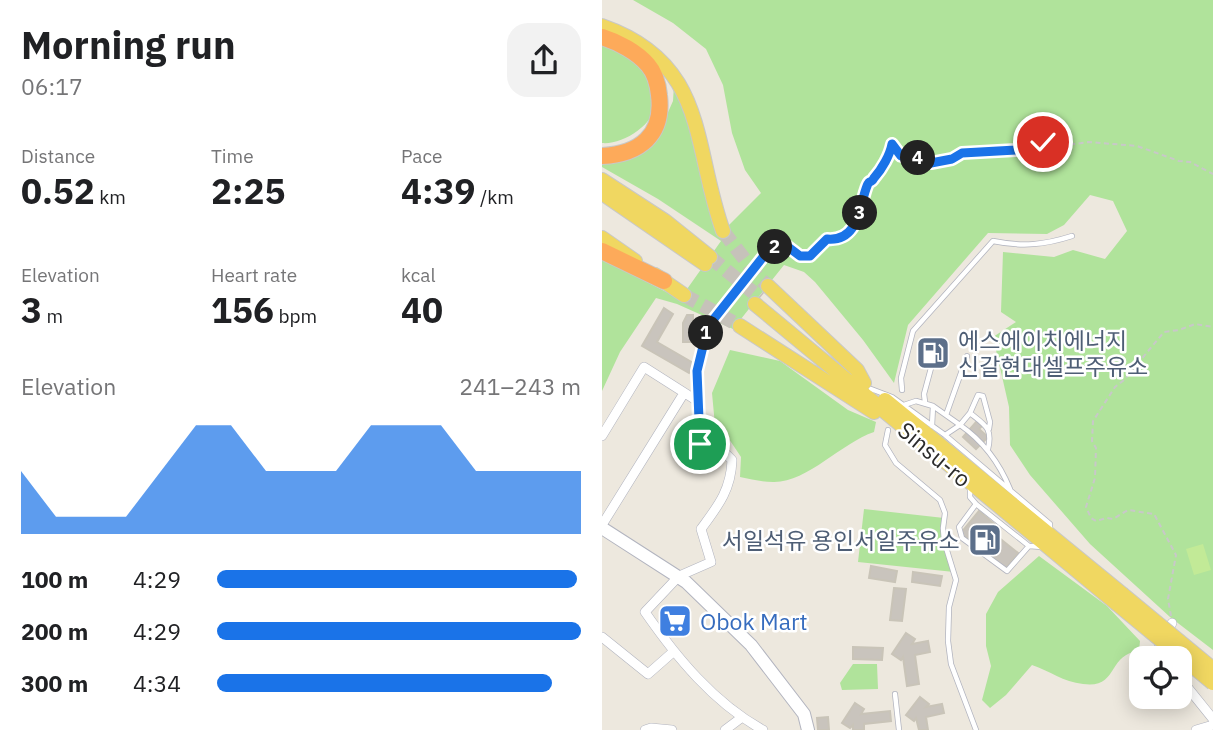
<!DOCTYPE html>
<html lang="en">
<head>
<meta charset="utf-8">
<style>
	:root { --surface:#fff; --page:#f2f2f2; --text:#202124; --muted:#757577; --accent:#1a73e8 }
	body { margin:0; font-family:"IBM Plex Sans","Noto Sans KR",sans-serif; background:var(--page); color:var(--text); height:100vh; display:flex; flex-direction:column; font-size:26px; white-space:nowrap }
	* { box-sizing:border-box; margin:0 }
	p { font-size:23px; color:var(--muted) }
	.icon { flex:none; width:38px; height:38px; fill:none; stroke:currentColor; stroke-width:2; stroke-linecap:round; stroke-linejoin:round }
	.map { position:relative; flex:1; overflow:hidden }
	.sheet { display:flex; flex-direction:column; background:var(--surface); width:602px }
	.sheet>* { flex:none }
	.tools { position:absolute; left:527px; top:646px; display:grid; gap:14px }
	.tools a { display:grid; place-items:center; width:63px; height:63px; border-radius:14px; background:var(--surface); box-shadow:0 4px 18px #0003; font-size:35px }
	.pin { position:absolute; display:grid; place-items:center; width:60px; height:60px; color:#fff; margin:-30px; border:4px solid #fff; border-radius:50%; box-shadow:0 2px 7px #0007 }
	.km { position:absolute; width:35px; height:35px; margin:-18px; border-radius:50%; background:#222; color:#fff; font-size:19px; line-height:35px; text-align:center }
	.round { display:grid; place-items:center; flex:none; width:74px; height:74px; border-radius:21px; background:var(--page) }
	.head { display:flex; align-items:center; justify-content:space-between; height:119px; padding:0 21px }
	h1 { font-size:38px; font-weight:700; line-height:52px }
	.stats { display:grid; grid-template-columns:repeat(3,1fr); gap:10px; height:119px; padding:7px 21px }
	.stats div { display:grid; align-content:center }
	.stats b { font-size:35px; font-weight:700 }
	.stats small { font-size:19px; font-weight:400 }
	.stats p { font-size:19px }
	.chart { height:196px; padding:14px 21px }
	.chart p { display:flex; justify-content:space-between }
	.chart svg { width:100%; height:126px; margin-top:7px; fill:var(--accent); opacity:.7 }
	ul { padding:0 21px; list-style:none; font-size:23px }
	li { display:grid; grid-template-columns:112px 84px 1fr; align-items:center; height:52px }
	li i { height:18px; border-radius:9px; background:var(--accent) }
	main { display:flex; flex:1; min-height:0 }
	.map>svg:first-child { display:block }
	.green { fill:#b0e39b }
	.pitch { fill:#c2ea97 }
	.building { fill:#c9c4bd; stroke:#c9c4b8; stroke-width:2 }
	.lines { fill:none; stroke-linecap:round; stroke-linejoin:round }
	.primary-tunnel { stroke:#c6c2ba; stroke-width:14; stroke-dasharray:14 7; stroke-linecap:butt }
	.lane-casing { stroke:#b2b4bf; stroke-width:6 }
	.street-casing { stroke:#b2b4bf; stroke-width:10 }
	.secondary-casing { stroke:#b2b4bf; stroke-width:14 }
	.primary-casing { stroke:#c8c8c8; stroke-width:16 }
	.highway-casing { stroke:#c8c8c8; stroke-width:18 }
	.path { stroke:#c8c8c8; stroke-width:2; stroke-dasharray:5 3.5; stroke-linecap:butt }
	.lane { stroke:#fff; stroke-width:4.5 }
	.street { stroke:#fff; stroke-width:9 }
	.secondary { stroke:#fff; stroke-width:12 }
	.primary { stroke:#f0d761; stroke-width:14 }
	.highway { stroke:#fdaa5a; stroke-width:16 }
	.street-bridge-casing { stroke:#b2b4bf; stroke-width:10; stroke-linecap:butt }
	.primary-bridge-casing { stroke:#c8c8c8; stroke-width:16; stroke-linecap:butt }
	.street-bridge { stroke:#fff; stroke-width:9 }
	.primary-bridge { stroke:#f0d761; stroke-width:14 }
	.route-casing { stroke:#fff; stroke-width:14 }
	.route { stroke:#1a73e8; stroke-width:9 }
	.labels { text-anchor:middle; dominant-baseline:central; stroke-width:5; stroke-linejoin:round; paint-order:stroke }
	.service-label { font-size:23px; fill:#4e5e75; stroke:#fff; text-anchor:start }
	.street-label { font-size:23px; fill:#2c2c2c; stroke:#fff }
	.shop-label { font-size:23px; fill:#366cbe; stroke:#fff; text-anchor:start }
</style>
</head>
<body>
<main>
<section class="sheet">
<div class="head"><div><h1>Morning run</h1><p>06:17</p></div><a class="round"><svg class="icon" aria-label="share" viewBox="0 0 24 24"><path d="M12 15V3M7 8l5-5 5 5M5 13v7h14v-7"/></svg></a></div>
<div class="stats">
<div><p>Distance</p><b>0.52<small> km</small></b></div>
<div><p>Time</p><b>2:25</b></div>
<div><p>Pace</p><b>4:39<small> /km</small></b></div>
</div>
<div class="stats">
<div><p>Elevation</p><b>3<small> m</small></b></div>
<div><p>Heart rate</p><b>156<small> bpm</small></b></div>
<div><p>kcal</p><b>40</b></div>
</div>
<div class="chart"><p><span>Elevation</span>241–243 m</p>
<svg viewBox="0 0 160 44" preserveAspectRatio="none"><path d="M0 44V22L10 38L20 38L30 38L40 22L50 6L60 6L70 22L80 22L90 22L100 6L110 6L120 6L130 22L140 22L150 22L160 22V44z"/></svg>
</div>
<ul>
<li><b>100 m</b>4:29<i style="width:99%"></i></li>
<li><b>200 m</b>4:29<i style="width:100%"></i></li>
<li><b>300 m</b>4:34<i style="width:92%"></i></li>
</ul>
</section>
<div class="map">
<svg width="611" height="730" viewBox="0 0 611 730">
	<rect width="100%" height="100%" fill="#ede8de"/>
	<path class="green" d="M31 0H611V650L568 617 488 544 428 475 408 445 407 407 391 337 414 322 399 312 401 252 452 257 471 250 503 259 525 231 511 201 488 195 462 225 445 234 386 233 306 325 292 383 261 340 213 282 202 272 182 265 131 329 75 304 54 298 18 352 0 391V259L78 299 119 241 56 199 0 167V158L59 128 71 101 72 85 96 143 101 188 114 234 121 231 159 193 143 170 130 133 121 85 104 49 71 23Z
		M0 45 44 64C47 75 55 91 54 102 53 125 20 145 0 143Z
		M128 350 178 361 246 410 274 422 272 432C239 443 205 483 171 482 160 482 149 479 138 477L139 457 125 436H114L110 393Z
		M262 509 342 518 341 528 352 572 256 562Z
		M437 556 505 606 538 641 537 651C505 654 517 689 481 684 461 682 448 671 430 665L404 695 388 708 380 700 389 666 384 646V614L396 592Z
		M251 664H275L276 689 240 690 238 683Z"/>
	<path class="pitch" d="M601 544 609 570 592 575 584 549Z"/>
	<path class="building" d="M62 308 71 314 55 342 93 364 87 373 40 346Z
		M85 315H91V342H81V323Z
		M375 421 380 426 377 429 386 437 374 449 361 437Z
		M377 511 396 527 391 533 416 553 403 569 380 546 377 549 359 533Z
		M269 566 295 571 293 582 267 578Z
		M311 572 340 576 338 586 310 582Z
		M292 588 304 589 300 621 288 620Z
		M304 633 313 639 310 644 326 641 328 652 313 655 317 684 305 686 301 657 299 660 290 654Z
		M251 647 281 648 280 660 251 659Z
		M318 697 327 704 324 707 340 704 342 713 324 717 326 730H317L314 718 312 721 304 715Z
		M253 703 262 709 259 714 288 711 289 721 262 724V730H251V725L248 728 240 723Z
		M226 717 227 730H216L215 718Z"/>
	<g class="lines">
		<path class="primary-tunnel" d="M121 231 156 277 166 286
			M108 257 158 298
			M82 295 138 326"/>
		<defs>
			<path id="lane" d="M95 371 104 334 111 320
				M269 389 290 397 343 435 448 524V531
				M300 390 299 378 311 331 391 241C420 247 442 245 470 236
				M323 402 322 394 332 357
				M302 405 314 401 331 406 330 426
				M331 406 358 425 368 413C383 425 391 428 386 449
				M368 413 376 395 381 396 388 422 387 429
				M344 415 365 356
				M286 430 283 445 294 463 338 500 343 513 341 528 342 541 354 580 347 607 346 641 349 664 374 730
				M343 435 358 425C381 441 397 462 408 489
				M368 487V497L374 504 427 546 440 547
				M374 504 357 527 360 538 405 571 427 546
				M293 694 297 730"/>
			<path id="street" d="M95 371 98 444 121 451 130 460C129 490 116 506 99 529L109 562 77 576 43 612C75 658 112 703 161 730
				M0 436 42 367 97 402
				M0 525 82 393
				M0 637 46 674 71 652
				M561 658 555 651 570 623
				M578 678 611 719
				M43 730 49 728 70 730
				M123 730 139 718
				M594 730 611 725"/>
			<path id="secondary" d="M0 528 84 582 149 645 202 714 206 730"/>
			<path id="primary" d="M0 26C106 63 90 144 121 231
				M0 180 63 221 108 257
				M0 193 103 264
				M0 238 33 261
				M53 275 82 295
				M166 286 255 370 262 383
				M153 304 514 603
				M138 326 272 412
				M283 400 520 594"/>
			<path id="highway" d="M0 37C16 42 35 52 46 65 53 73 56 85 57 95 62 135 38 154 0 156
				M0 251 62 281"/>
		</defs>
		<use href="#lane" class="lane-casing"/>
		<use href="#street" class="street-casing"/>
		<use href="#secondary" class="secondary-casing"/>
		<use href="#primary" class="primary-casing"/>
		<use href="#highway" class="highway-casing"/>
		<path class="path" d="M171 248 181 243 198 256H208L225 239C257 242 257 206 265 186 268 178 268 184 272 178 279 169 288 155 290 144L299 156H310L323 162 329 163 350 159 360 153 414 150 430 140 441 142 448 138 472 144 487 142 535 146 577 161 588 162 611 174
			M569 616 566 599 574 555 552 514 526 510 511 519 505 518 494 521 489 518 484 507 493 478 494 448 490 441 491 421 513 387 522 380 562 332 577 330 593 324 611 327"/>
		<use href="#lane" class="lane"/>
		<use href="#street" class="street"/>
		<use href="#secondary" class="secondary"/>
		<use href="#primary" class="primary"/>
		<use href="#highway" class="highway"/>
		<defs>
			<path id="street-bridge" d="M111 320 165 252"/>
			<path id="primary-bridge" d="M520 594 611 669
				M514 603 611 683"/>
		</defs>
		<use href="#street-bridge" class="street-bridge-casing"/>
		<use href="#primary-bridge" class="primary-bridge-casing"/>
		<use href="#street-bridge" class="street-bridge"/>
		<use href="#primary-bridge" class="primary-bridge"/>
	</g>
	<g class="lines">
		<defs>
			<path id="route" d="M98 444 95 371 104 334 111 320 165 252 181 243 198 256H208L225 239C257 242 257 206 265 186 268 178 268 185 272 178 280 169 288 155 290 144L299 156H310L323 162 329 163 350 159 360 153 414 150 430 140 441 142"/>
		</defs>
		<use href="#route" class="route-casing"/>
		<use href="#route" class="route"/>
	</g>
	<defs>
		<symbol id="fuel-square" viewBox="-11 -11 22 22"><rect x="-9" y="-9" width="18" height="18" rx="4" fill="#5c6f8a" stroke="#fff"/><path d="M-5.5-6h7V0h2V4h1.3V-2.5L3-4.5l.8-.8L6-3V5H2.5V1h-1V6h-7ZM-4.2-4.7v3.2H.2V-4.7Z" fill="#fff"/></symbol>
		<symbol id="supermarket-square" viewBox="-11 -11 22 22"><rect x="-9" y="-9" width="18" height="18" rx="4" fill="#3f7fe0" stroke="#fff"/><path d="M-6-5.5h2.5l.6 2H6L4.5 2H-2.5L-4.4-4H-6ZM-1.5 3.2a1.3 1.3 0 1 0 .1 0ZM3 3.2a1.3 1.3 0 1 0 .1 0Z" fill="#fff"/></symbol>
	</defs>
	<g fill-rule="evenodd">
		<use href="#fuel-square" x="312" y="334" width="38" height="38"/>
		<use href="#fuel-square" x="364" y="521" width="38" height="38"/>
		<use href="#supermarket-square" x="54" y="602" width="38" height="38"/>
	</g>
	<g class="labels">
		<g class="service-label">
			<text x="356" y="340">에스에이치에너지<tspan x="356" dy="26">신갈현대셀프주유소</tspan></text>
			<text x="358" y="540" text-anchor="end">서일석유 용인서일주유소</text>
		</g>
		<g class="street-label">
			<text transform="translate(333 454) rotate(40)">Sinsu-ro</text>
		</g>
		<g class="shop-label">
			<text x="98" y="621">Obok Mart</text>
		</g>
	</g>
</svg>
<div class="tools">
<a><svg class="icon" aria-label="locate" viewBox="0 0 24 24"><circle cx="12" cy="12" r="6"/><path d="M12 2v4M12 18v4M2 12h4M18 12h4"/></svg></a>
</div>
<div class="pin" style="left:98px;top:444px;background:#1e9e55"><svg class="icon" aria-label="arrive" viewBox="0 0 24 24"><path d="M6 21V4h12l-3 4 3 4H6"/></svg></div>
<div class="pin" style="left:441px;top:142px;background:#d93025"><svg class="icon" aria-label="check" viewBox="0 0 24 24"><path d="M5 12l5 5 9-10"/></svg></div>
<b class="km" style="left:104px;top:333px">1</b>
<b class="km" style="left:173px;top:247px">2</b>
<b class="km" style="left:258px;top:213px">3</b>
<b class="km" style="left:316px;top:158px">4</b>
</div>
</main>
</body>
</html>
